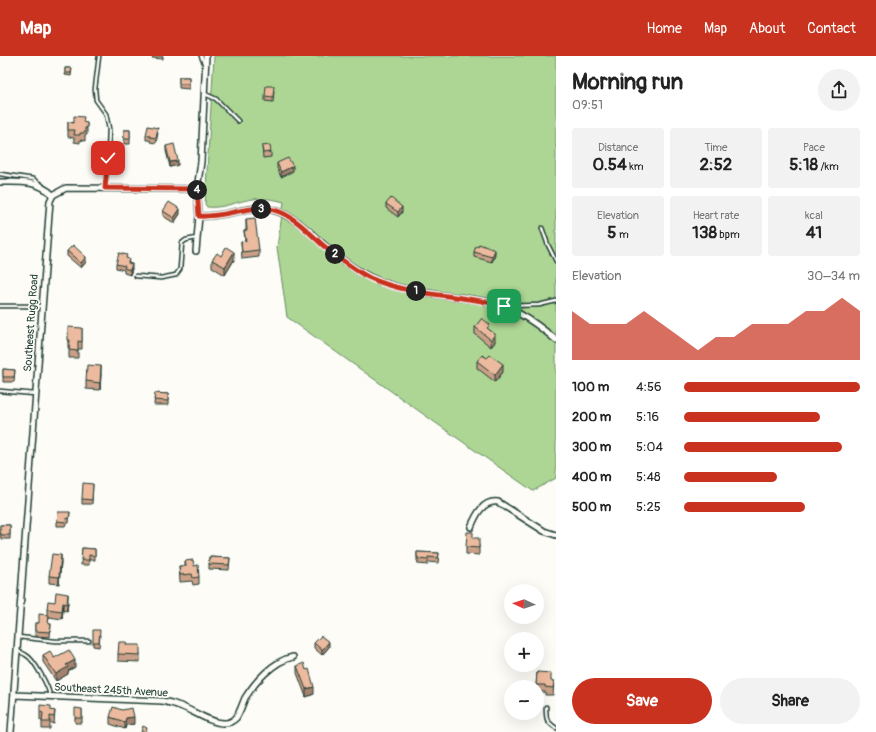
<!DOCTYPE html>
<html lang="en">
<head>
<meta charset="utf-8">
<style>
	:root { --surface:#fff; --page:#f2f2f2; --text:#222; --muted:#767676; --accent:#c8321e }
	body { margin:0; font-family:Pangolin,sans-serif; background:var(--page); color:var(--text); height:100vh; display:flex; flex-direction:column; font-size:15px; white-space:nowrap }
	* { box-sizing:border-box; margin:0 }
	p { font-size:13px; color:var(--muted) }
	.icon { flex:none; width:22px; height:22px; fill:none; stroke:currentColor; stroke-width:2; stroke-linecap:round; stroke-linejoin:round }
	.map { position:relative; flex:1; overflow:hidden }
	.details { display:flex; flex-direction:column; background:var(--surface); width:320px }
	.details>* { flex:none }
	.needle { width:26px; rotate:273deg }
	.tools { position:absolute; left:504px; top:528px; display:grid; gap:8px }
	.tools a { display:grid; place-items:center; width:40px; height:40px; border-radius:50%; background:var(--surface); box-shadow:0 4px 16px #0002; font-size:20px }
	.pin { position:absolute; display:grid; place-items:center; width:34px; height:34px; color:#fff; margin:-17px; border-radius:8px; box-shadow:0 2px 6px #0006 }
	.km { position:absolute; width:20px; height:20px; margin:-10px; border-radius:50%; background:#222; color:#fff; font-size:11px; line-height:20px; text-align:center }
	.round { display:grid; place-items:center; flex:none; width:42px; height:42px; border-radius:21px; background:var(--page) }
	.overview { display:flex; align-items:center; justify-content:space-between; height:68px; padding:0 16px }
	h1 { font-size:22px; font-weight:800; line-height:30px }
	.figures { display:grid; grid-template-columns:repeat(3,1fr); gap:6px; height:68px; padding:4px 16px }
	.figures div { display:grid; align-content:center; border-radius:4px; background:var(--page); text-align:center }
	.figures b { font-size:17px; font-weight:800 }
	.figures small { font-size:11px; font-weight:400 }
	.figures p { font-size:11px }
	.chart { height:112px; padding:8px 16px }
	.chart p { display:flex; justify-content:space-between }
	.chart svg { width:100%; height:72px; margin-top:4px; fill:var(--accent); opacity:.7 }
	.primary-button { display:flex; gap:8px; margin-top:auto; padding:8px 16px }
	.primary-button a { flex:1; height:46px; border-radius:24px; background:var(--accent); color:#fff; font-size:16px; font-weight:800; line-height:46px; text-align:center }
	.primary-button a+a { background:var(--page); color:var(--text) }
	ul { padding:0 16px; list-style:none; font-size:13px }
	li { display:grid; grid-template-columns:64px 48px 1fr; align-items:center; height:30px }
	li i { height:10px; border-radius:5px; background:var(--accent) }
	header { display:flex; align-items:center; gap:24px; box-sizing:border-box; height:56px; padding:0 20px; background:var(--accent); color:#fff }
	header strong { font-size:19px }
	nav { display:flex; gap:22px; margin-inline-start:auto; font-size:14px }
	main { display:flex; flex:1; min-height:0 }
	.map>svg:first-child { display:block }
	.green { fill:#add694; stroke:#668a64 }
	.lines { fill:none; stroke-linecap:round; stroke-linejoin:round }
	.lane-casing { stroke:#1f3d34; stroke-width:5.5 }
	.street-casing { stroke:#1f3d34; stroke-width:8 }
	.lane { stroke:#fdfcf7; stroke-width:2.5 }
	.street { stroke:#fdfcf7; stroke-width:5 }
	.wall { fill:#cba088; stroke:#1f3d34 }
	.shaded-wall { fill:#a5826f; stroke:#1f3d34 }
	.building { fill:#ecba9e; stroke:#1f3d34 }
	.route-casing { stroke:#fff; stroke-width:8 }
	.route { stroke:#c8321e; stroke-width:5 }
	.labels { text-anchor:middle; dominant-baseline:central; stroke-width:3.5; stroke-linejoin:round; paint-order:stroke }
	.street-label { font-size:11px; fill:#1f3d34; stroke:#fdfcf7 }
</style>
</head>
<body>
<header>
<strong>Map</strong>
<nav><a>Home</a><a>Map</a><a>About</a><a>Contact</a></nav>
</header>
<main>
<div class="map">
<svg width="556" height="676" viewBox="0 0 556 676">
	<rect width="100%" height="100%" fill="#fdfcf7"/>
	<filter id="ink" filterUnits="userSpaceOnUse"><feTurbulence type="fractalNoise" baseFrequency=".025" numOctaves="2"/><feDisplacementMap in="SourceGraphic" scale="8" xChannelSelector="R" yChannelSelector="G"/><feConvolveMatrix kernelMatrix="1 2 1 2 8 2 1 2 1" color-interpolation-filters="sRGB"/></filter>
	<g filter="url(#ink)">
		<path class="green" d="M214 0H556V422L533 435 433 365 287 261 277 191 284 146C274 143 264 142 253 143 237 145 223 153 207 151L205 148Z"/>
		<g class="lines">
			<defs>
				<path id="lane" d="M99 0 95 33 96 44 106 58 109 73 108 102 105 132
					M201 0 204 7
					M205 38 216 43 238 65
					M0 118 33 123 42 129
					M542 172 548 189 556 205
					M136 220 161 222 176 219 180 213 182 187 186 184 197 182
					M0 250H42
					M507 250 539 249 556 245
					M0 335 35 338
					M18 581 55 585H89
					M17 595C20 596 23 597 26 599 34 603 49 631 50 640
					M546 651C546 664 546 665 556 672"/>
				<path id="street" d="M0 126C20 126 37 124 53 139
					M199 160C224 162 249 148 273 154 295 160 309 176 325 190 339 202 353 213 370 221 399 235 432 238 464 242 477 244 493 245 505 251 523 258 541 271 556 284
					M196 195 199 160 197 133 201 106 206 0
					M471 471C476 459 483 444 498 446L544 475 556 479
					M14 639 162 645C167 646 172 647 177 649 191 653 211 668 225 667 229 667 233 665 236 662 240 656 242 649 245 642 255 626 273 605 293 601
					M11 676 50 145 53 139 66 132 197 133"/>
			</defs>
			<use href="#lane" class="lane-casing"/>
			<use href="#street" class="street-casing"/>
			<use href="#lane" class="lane"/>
			<use href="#street" class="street"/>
		</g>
		<path class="wall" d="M152 0H163V3L152 2Z
			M65 12H72L71 20 65 19Z
			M179 21H189V33L179 32Z
			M274 35 273 46 265 45V40Z
			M68 66 87 67V79H85V85L80 84V87L74 86V82L68 81Z
			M124 74H130V88H124Z
			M158 77 156 87 150 86V84H146V79Z
			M166 90 178 109 170 111 166 95Z
			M262 90 271 96V101L263 102Z
			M277 107 293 115 281 121 277 112Z
			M386 148 402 156 398 161 386 152Z
			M163 155 180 158 174 167 163 160Z
			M246 163 259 194V201L242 203 241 186 245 185 244 175 246 174Z
			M67 195 86 206 81 212 67 200Z
			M474 196 495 199 492 206 474 201Z
			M221 200 234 204 225 219 212 211V204Z
			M127 202 132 213 130 219 124 217V214L116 212V208Z
			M475 271 490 274 495 286 491 291 475 278Z
			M82 272V293H78V302H69V292H68V284Z
			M477 305 503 316 495 326 477 312Z
			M3 313 15 314 14 326H3Z
			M101 318 100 334 86 333V325Z
			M155 337 168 338V349H154Z
			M93 428 92 448H82V443Z
			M70 456 69 467H66L65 470H57V465Z
			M0 469H10V483H1V481H0Z
			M473 482 479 489V499L466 498V491Z
			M82 492 95 493V504H89V509H81Z
			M417 496 439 497 438 507 428 506V509L418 508V506L417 505Z
			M209 501 230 502 229 514 209 513Z
			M185 505 194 510 199 521V528L193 529 192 525 180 526 179 510H185Z
			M61 506 59 528 49 527V520Z
			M55 546H68L67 555 63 554 62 563 49 561 48 568H51L50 581 35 580V567H39L47 559V553Z
			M100 579 99 591 93 590V586Z
			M314 587 329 591 322 599 314 592Z
			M126 589 140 597V606L118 605V598Z
			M43 599 54 602 75 611 68 615V618L56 625 43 606Z
			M297 610 314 638 306 641 297 617Z
			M537 616 551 625H554L553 639H545V636H537V631H536Z
			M82 653V667H75V662Z
			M51 654 55 655 54 668 50 667V673H42V664H40V656Z
			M110 661 134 668 126 669 125 673 110 668Z"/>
		<path class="shaded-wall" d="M178 105V109L170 111V106Z
			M293 110V115L281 121V116Z
			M402 151V156L398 161V156Z
			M180 153V158L174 167V162Z
			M495 194V199L492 206V201Z
			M234 196V204L225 219V211Z
			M86 201V206L81 212V207Z
			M132 208V213L130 219V214Z
			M495 278V286L491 291V284Z
			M503 308V316L495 326V319Z
			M101 310V318L100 334V327Z
			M61 499V506L59 528V521Z
			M68 538V546L67 555V548Z
			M63 547V554L62 563V555Z
			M329 586V591L322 599V594Z
			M75 604V611L68 615V618L56 625V618L66 609Z
			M314 631V638L306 641V633Z
			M134 661V668L126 669 125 673V666L126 662Z"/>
		<path class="building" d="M65 12H72L71 17H65Z
			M179 21H189V28H179Z
			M266 30H274L273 41 265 40Z
			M74 60 84 61 83 66 87 67V72H85V77H80V79H74L75 74H68V66L74 67Z
			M148 70 158 72 156 82 150 81V80L146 79Z
			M124 74H130V83H124Z
			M174 88 178 105 170 106 166 90Z
			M270 89 271 96 263 97 262 90Z
			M288 102 293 110 281 116 277 107Z
			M391 142 402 151 398 156 386 148Z
			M169 146 180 153 174 162 163 155Z
			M255 162 259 194 242 196 241 186 246 185 244 175 247 174 246 163Z
			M479 188 495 194 492 201 474 196 476 190 478 191Z
			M73 189 86 201 81 207 67 195Z
			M226 191 234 196 225 211 212 204 217 197 221 200Z
			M119 197 127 199 126 202 129 203 128 207 132 208 130 214 124 212 125 210 116 208Z
			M482 262 490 269 487 272 495 278 491 284 475 271Z
			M68 271 82 272V286L78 285V295L69 294 70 284H68Z
			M482 299 487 302 490 299 503 308 495 319 477 305Z
			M87 309 101 310 100 327 86 325Z
			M3 313 15 314 14 321H3Z
			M155 337 168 338V345L154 344Z
			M83 427 93 428 92 444 82 443Z
			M58 456H70L69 463 66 462 65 466 57 465Z
			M0 469H10V479H1V477H0Z
			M467 476H473V482H479V492L466 491Z
			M82 492 95 493V500L89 499V504H81Z
			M417 496 439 497 438 502 428 501V504L418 503V501H417Z
			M52 498 61 499 59 521 49 520Z
			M209 501 230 502 229 509 209 508Z
			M193 504 194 510 198 509 199 521 193 522 192 518 180 519 179 510H186L185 505Z
			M56 536 68 538 67 548 63 547 62 555 47 553 48 545 55 546Z
			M39 558 49 559 48 568H51L50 576 35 575V567H39Z
			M93 574H100L99 586H93Z
			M321 580 329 586 322 594 314 587Z
			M119 586H127L126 589H140V599L118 598Z
			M69 594 75 604 66 609 68 611 56 618 43 599 50 595 54 602Z
			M304 607 306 614 309 613 314 631 306 633 297 610Z
			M537 616 551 617V625H554L553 632 545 631V629H536Z
			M40 649 51 650V654L55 655 54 661 50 660V666H42L43 657 40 656Z
			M113 651 122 654 132 652 134 661 126 662 125 666 110 661Z
			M75 652 82 653V662H75Z
			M143 670 147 672 146 676H141Z"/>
	</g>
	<g class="lines" filter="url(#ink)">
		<defs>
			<path id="route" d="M108 102 105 132 197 133 199 160C224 162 249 148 274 154 295 160 309 177 325 191 339 202 354 214 370 222 412 241 460 238 504 250"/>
		</defs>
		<use href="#route" class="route-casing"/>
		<use href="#route" class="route"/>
	</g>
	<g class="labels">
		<g class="street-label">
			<text transform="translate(31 267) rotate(-86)">Southeast Rugg Road</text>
			<text transform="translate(111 634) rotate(3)">Southeast 245th Avenue</text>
		</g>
	</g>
</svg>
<div class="tools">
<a><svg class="needle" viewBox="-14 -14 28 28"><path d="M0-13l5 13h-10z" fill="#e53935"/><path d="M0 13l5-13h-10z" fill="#767676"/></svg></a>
<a>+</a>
<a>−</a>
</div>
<div class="pin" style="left:504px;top:250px;background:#1e9e55"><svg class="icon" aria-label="arrive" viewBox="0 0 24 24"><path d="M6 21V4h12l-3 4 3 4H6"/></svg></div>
<div class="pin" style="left:108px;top:102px;background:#d93025"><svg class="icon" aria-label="check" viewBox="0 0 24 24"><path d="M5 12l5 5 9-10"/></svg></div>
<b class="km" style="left:416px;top:235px">1</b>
<b class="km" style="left:335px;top:198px">2</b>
<b class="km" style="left:261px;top:153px">3</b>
<b class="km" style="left:197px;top:134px">4</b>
</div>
<section class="details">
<div class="overview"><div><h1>Morning run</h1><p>09:51</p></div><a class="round"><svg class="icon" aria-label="share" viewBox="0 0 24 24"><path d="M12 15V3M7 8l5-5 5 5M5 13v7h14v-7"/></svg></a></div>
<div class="figures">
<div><p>Distance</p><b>0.54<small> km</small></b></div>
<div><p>Time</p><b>2:52</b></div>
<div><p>Pace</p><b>5:18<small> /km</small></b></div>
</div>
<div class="figures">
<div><p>Elevation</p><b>5<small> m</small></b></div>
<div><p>Heart rate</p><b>138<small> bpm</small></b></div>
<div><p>kcal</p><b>41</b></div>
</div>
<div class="chart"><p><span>Elevation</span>30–34 m</p>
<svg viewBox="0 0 160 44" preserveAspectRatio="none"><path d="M0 44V14L10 22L20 22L30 22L40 14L50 22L60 30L70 38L80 30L90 30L100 22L110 22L120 22L130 14L140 14L150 6L160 14V44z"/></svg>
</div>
<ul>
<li><b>100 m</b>4:56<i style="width:100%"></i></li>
<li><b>200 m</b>5:16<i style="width:77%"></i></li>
<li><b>300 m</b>5:04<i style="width:90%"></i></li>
<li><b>400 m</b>5:48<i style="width:53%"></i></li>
<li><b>500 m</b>5:25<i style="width:69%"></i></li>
</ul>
<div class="primary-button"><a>Save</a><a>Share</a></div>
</section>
</main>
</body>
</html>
